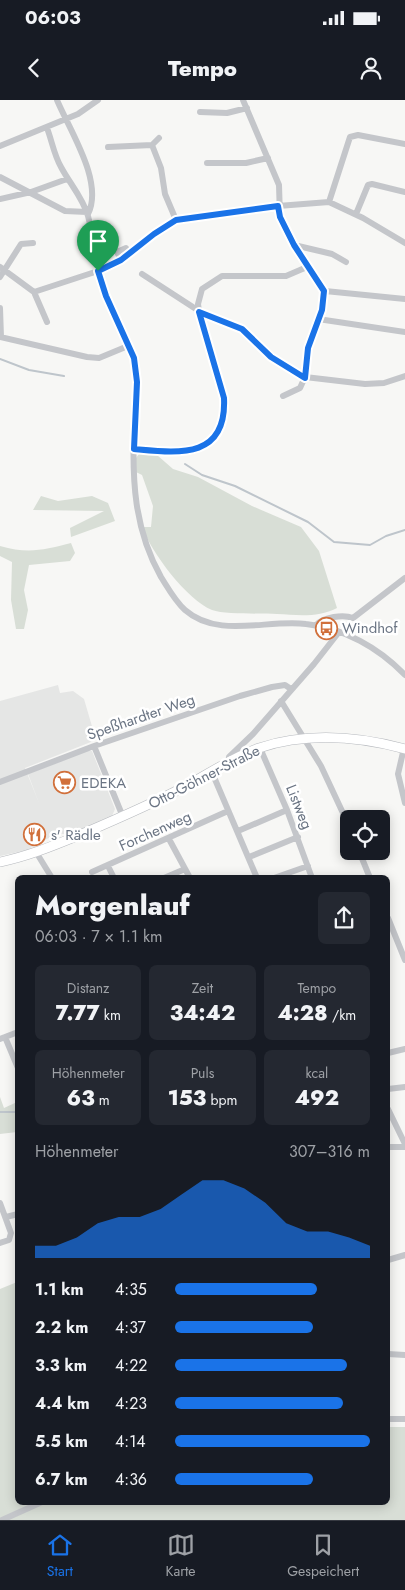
<!DOCTYPE html>
<html lang="de">
<head>
<meta charset="utf-8">
<style>
	:root { --surface:#171b24; --page:#242831; --text:#f1f3f6; --muted:#9ea1a6; --line:#363941; --accent:#1a73e8 }
	body { margin:0; font-family:Jost,sans-serif; background:var(--page); color:var(--text); height:100vh; display:flex; flex-direction:column; font-size:19px; white-space:nowrap }
	* { box-sizing:border-box; margin:0 }
	p { font-size:16px; color:var(--muted) }
	.icon { flex:none; width:28px; height:28px; fill:none; stroke:currentColor; stroke-width:2; stroke-linecap:round; stroke-linejoin:round }
	.map { position:relative; flex:1; overflow:hidden }
	.drawer { position:absolute; left:15px; top:775px; width:375px; height:630px; display:flex; flex-direction:column; background:var(--surface); border-radius:8px; box-shadow:0 2px 12px #0003 }
	.drawer>* { flex:none }
	.tools { position:absolute; left:340px; top:710px; display:grid; gap:10px }
	.tools a { display:grid; place-items:center; width:50px; height:50px; border-radius:8px; background:var(--surface); box-shadow:0 2px 12px #0003; font-size:25px }
	.pin { position:absolute; display:grid; place-items:center; width:42px; height:42px; color:#fff; margin:-51px -21px; border-radius:50% 50% 50% 0; rotate:-45deg; box-shadow:0 0 5px #0007 }
	.pin .icon { rotate:45deg }
	.round { display:grid; place-items:center; flex:none; width:52px; height:52px; border-radius:8px; background:var(--page) }
	.head { display:flex; align-items:center; justify-content:space-between; height:85px; padding:0 20px }
	h1 { font-size:28px; font-weight:800; line-height:38px }
	.stats { display:grid; grid-template-columns:repeat(3,1fr); gap:8px; height:85px; padding:5px 20px }
	.stats div { display:grid; align-content:center; border-radius:8px; background:var(--page); text-align:center }
	.stats b { font-size:21px; font-weight:800 }
	.stats small { font-size:14px; font-weight:400 }
	.stats p { font-size:14px }
	.chart { height:140px; padding:10px 20px }
	.chart p { display:flex; justify-content:space-between }
	.chart svg { width:100%; height:90px; margin-top:5px; fill:var(--accent); opacity:.7 }
	ul { padding:0 20px; list-style:none; font-size:16px }
	li { display:grid; grid-template-columns:80px 60px 1fr; align-items:center; height:38px }
	li i { height:12px; border-radius:6px; background:var(--accent) }
	.status { display:flex; justify-content:space-between; align-items:center; height:35px; padding:0 25px; background:var(--surface); direction:ltr }
	.status svg { height:14px; fill:currentColor }
	header { display:flex; justify-content:space-between; align-items:center; height:65px; padding:0 20px; background:var(--surface); font-size:22px; font-weight:800 }
	.menu { display:flex; justify-content:space-around; align-items:center; height:70px; border-top:1px solid var(--line); background:var(--surface); font-size:14px; color:var(--muted) }
	.menu a { display:grid; justify-items:center; gap:2px }
	.menu .on { color:var(--accent) }
	.map>svg:first-child { display:block }
	.built { fill:#e5e6e5 }
	.green { fill:#d8ded6 }
	.lines { fill:none; stroke-linecap:round; stroke-linejoin:round }
	.stream { stroke:#bec5cb; stroke-width:2 }
	.secondary-casing { stroke:#b6b9be; stroke-width:10 }
	.street { stroke:#c4c6ca; stroke-width:6 }
	.secondary { stroke:#fff; stroke-width:9 }
	.route-casing { stroke:#fff; stroke-width:10 }
	.route { stroke:#1a73e8; stroke-width:6 }
	.labels { text-anchor:middle; dominant-baseline:central; stroke-width:5; stroke-linejoin:round; paint-order:stroke }
	.poi-label { font-size:15px; fill:#6a7483; stroke:#fff; text-anchor:start }
	.street-label { font-size:15px; fill:#6a7483; stroke:#fff }
</style>
</head>
<body>
<div class="status"><b>06:03</b><svg viewBox="0 0 49 12"><path d="M0 12V9h3v3zM5 12V6h3v6zM10 12V3h3v9zM15 12V0h3v12zM26 1h20v11H26zM47 4h2v5h-2z"/></svg></div>
<header><svg class="icon" aria-label="back" viewBox="0 0 24 24"><path d="M15 5l-7 7 7 7"/></svg>Tempo<svg class="icon" aria-label="person" viewBox="0 0 24 24"><circle cx="12" cy="8" r="4"/><path d="M4 21q1-7 8-7t8 7"/></svg></header>
<div class="map">
<svg width="405" height="1420" viewBox="0 0 405 1420">
	<rect width="100%" height="100%" fill="#f7f7f5"/>
	<path class="built" d="M58 585 60 593 73 591 84 599 96 640 25 668 39 703 28 674 87 651H92L115 709 112 716 105 720 68 734H56L27 750 0 756V601Z"/>
	<path class="green" d="M139 354 157 355 173 369 198 377 252 406 301 427 319 451 337 508C318 518 297 515 277 514 261 513 225 515 212 510 187 500 151 452 142 427H151L153 406 142 375 136 372V358Z
		M41 396 58 401 92 396 108 403 115 421 71 437 70 428 104 411 33 410Z
		M71 443 75 453 70 461 29 465 24 490 28 510 24 529H16L11 500 12 462 0 456V446C28 454 44 450 71 443Z
		M0 997 4 1008 17 1002V1032L0 1034Z
		M17 1182 18 1402H388V1327H405V1420H0V1189Z"/>
	<g class="lines">
		<path class="stream" d="M0 259 29 270 64 276
			M185 364 202 375 235 386 308 422 334 442 370 445 386 436 405 430
			M0 1012H18"/>
		<defs>
			<path id="secondary" d="M0 762C29 756 55 745 82 734 117 719 152 704 186 686 210 673 233 657 259 648 307 632 357 636 405 649"/>
		</defs>
		<use href="#secondary" class="secondary-casing"/>
		<path class="street" d="M57 0C70 31 104 82 88 114
			M243 0 279 85 280 117 307 167 325 191 322 209 308 248 305 277 300 288 283 296
			M200 12 227 13 247 8
			M47 28C52 41 54 55 61 67 70 84 83 98 88 116 95 142 96 168 105 194 113 216 128 236 134 259 140 280 136 305 134 327 132 380 134 429 161 477 168 488 175 501 185 510 218 539 267 519 306 524 344 528 379 548 405 575
			M152 45 161 68 165 94 176 120
			M0 46 78 14 98 0
			M108 47 152 45 159 38
			M207 63H246L268 58
			M0 77 65 111 87 112
			M0 99 31 92 67 79
			M329 102 350 37 358 35 405 44
			M356 114 368 85 372 84 405 92
			M294 145 332 154 346 162
			M121 160 117 152 126 148 129 153
			M0 167 34 192 98 171 121 160 154 134 176 120 278 106 329 102 363 118 405 143
			M142 174 199 211 242 229 271 257 305 277 365 284 384 283 405 276
			M0 177 21 144 33 143
			M325 191 405 199
			M34 192 47 222
			M0 208 1 237
			M318 219 405 232
			M0 237 87 257 99 258 128 246
			M134 349C178 353 227 360 224 298L199 211 198 204 202 189 222 176H286L307 167
			M316 525C324 517 343 514 353 518L405 478
			M281 601 321 666 349 726
			M94 646 123 717
			M260 648 287 710 312 778
			M404 648 398 674 405 703
			M230 661 229 657 253 634 314 564 339 532
			M210 672 214 677 257 778
			M0 682 94 646 240 596 272 587 285 585 291 589
			M238 731 287 710
			M169 739 190 778
			M359 751 370 778
			M36 752 52 778
			M249 757 298 737
			M108 766 114 778
			M92 772 228 711
			M164 778 185 769
			M274 778 308 766
			M388 818 405 860
			M5 937 18 968
			M0 939 18 932
			M388 953 405 949
			M388 989 405 987
			M388 1009 405 1044
			M388 1047H405
			M0 1103 11 1133 9 1140 0 1143
			M6 1117 18 1114
			M388 1160 405 1155
			M388 1254 405 1255
			M388 1319H405
			M2 1420 42 1402"/>
		<use href="#secondary" class="secondary"/>
	</g>
	<g class="lines">
		<defs>
			<path id="route" d="M278 106 280 117 294 145 324 191 322 210 308 248 305 278 271 257 242 229 199 212 224 298C227 360 178 353 134 349L137 282 134 258 106 196 98 171 121 160 154 134 176 120Z"/>
		</defs>
		<use href="#route" class="route-casing"/>
		<use href="#route" class="route"/>
	</g>
	<defs>
		<symbol id="bus-ring" viewBox="-11 -11 22 22"><circle r="9.5" fill="#fff" stroke="#d1703b" stroke-width="1.5"/><path d="M-5-6H5V4H4V6H2V4H-2V6H-4V4H-5ZM-3.5-4V0h7V-4ZM-3.5 1.2v1.5H-2V1.2ZM2 1.2v1.5H3.5V1.2Z" fill="#d1703b"/></symbol>
		<symbol id="supermarket-ring" viewBox="-11 -11 22 22"><circle r="9.5" fill="#fff" stroke="#d1703b" stroke-width="1.5"/><path d="M-6-5.5h2.5l.6 2H6L4.5 2H-2.5L-4.4-4H-6ZM-1.5 3.2a1.3 1.3 0 1 0 .1 0ZM3 3.2a1.3 1.3 0 1 0 .1 0Z" fill="#d1703b"/></symbol>
		<symbol id="restaurant-ring" viewBox="-11 -11 22 22"><circle r="9.5" fill="#fff" stroke="#d1703b" stroke-width="1.5"/><path d="M-5-6h1v4h1v-4h1v4h1v-4h1v5L-1.5 .5V6h-2V.5L-5-1ZM5-6V6H3V1.5H1.5Q1.5-4 5-6Z" fill="#d1703b"/></symbol>
	</defs>
	<g fill-rule="evenodd">
		<use href="#bus-ring" x="314" y="516" width="25" height="25"/>
		<use href="#supermarket-ring" x="52" y="670" width="25" height="25"/>
		<use href="#restaurant-ring" x="22" y="722" width="25" height="25"/>
	</g>
	<g class="labels">
		<g class="poi-label">
			<text x="342" y="528">Windhof</text>
			<text x="81" y="683">EDEKA</text>
			<text x="51" y="735">s' Rädle</text>
		</g>
		<g class="street-label">
			<text transform="translate(141 617) rotate(-19)">Speßhardter Weg</text>
			<text transform="translate(204 677) rotate(-27)">Otto-Göhner-Straße</text>
			<text transform="translate(299 707) rotate(68)">Listweg</text>
			<text transform="translate(155 731) rotate(-24)">Forchenweg</text>
		</g>
	</g>
</svg>
<div class="tools">
<a><svg class="icon" aria-label="locate" viewBox="0 0 24 24"><circle cx="12" cy="12" r="6"/><path d="M12 2v4M12 18v4M2 12h4M18 12h4"/></svg></a>
</div>
<div class="pin" style="left:98px;top:171px;background:#1e9e55"><svg class="icon" aria-label="arrive" viewBox="0 0 24 24"><path d="M6 21V4h12l-3 4 3 4H6"/></svg></div>
<section class="drawer">
<div class="head"><div><h1>Morgenlauf</h1><p>06:03 · 7 × 1.1 km</p></div><a class="round"><svg class="icon" aria-label="share" viewBox="0 0 24 24"><path d="M12 15V3M7 8l5-5 5 5M5 13v7h14v-7"/></svg></a></div>
<div class="stats">
<div><p>Distanz</p><b>7.77<small> km</small></b></div>
<div><p>Zeit</p><b>34:42</b></div>
<div><p>Tempo</p><b>4:28<small> /km</small></b></div>
</div>
<div class="stats">
<div><p>Höhenmeter</p><b>63<small> m</small></b></div>
<div><p>Puls</p><b>153<small> bpm</small></b></div>
<div><p>kcal</p><b>492</b></div>
</div>
<div class="chart"><p><span>Höhenmeter</span>307–316 m</p>
<svg viewBox="0 0 160 44" preserveAspectRatio="none"><path d="M0 44V38L10 38L20 34L30 27L40 24L50 24L60 20L70 13L80 6L90 6L100 10L110 17L120 27L130 31L140 31L150 34L160 38V44z"/></svg>
</div>
<ul>
<li><b>1.1 km</b>4:35<i style="width:73%"></i></li>
<li><b>2.2 km</b>4:37<i style="width:71%"></i></li>
<li><b>3.3 km</b>4:22<i style="width:88%"></i></li>
<li><b>4.4 km</b>4:23<i style="width:86%"></i></li>
<li><b>5.5 km</b>4:14<i style="width:100%"></i></li>
<li><b>6.7 km</b>4:36<i style="width:71%"></i></li>
</ul>
</section>
</div>
<nav class="menu">
<a class="on"><svg class="icon" aria-label="home" viewBox="0 0 24 24"><path d="M3 11l9-7 9 7M6 9v11h12V9"/></svg>Start</a>
<a><svg class="icon" aria-label="map" viewBox="0 0 24 24"><path d="M3 6l6-2 6 2 6-2v14l-6 2-6-2-6 2zM9 4v14M15 6v14"/></svg>Karte</a>
<a><svg class="icon" aria-label="saved" viewBox="0 0 24 24"><path d="M7 4h10v16l-5-4-5 4z"/></svg>Gespeichert</a>
</nav>
</body>
</html>
